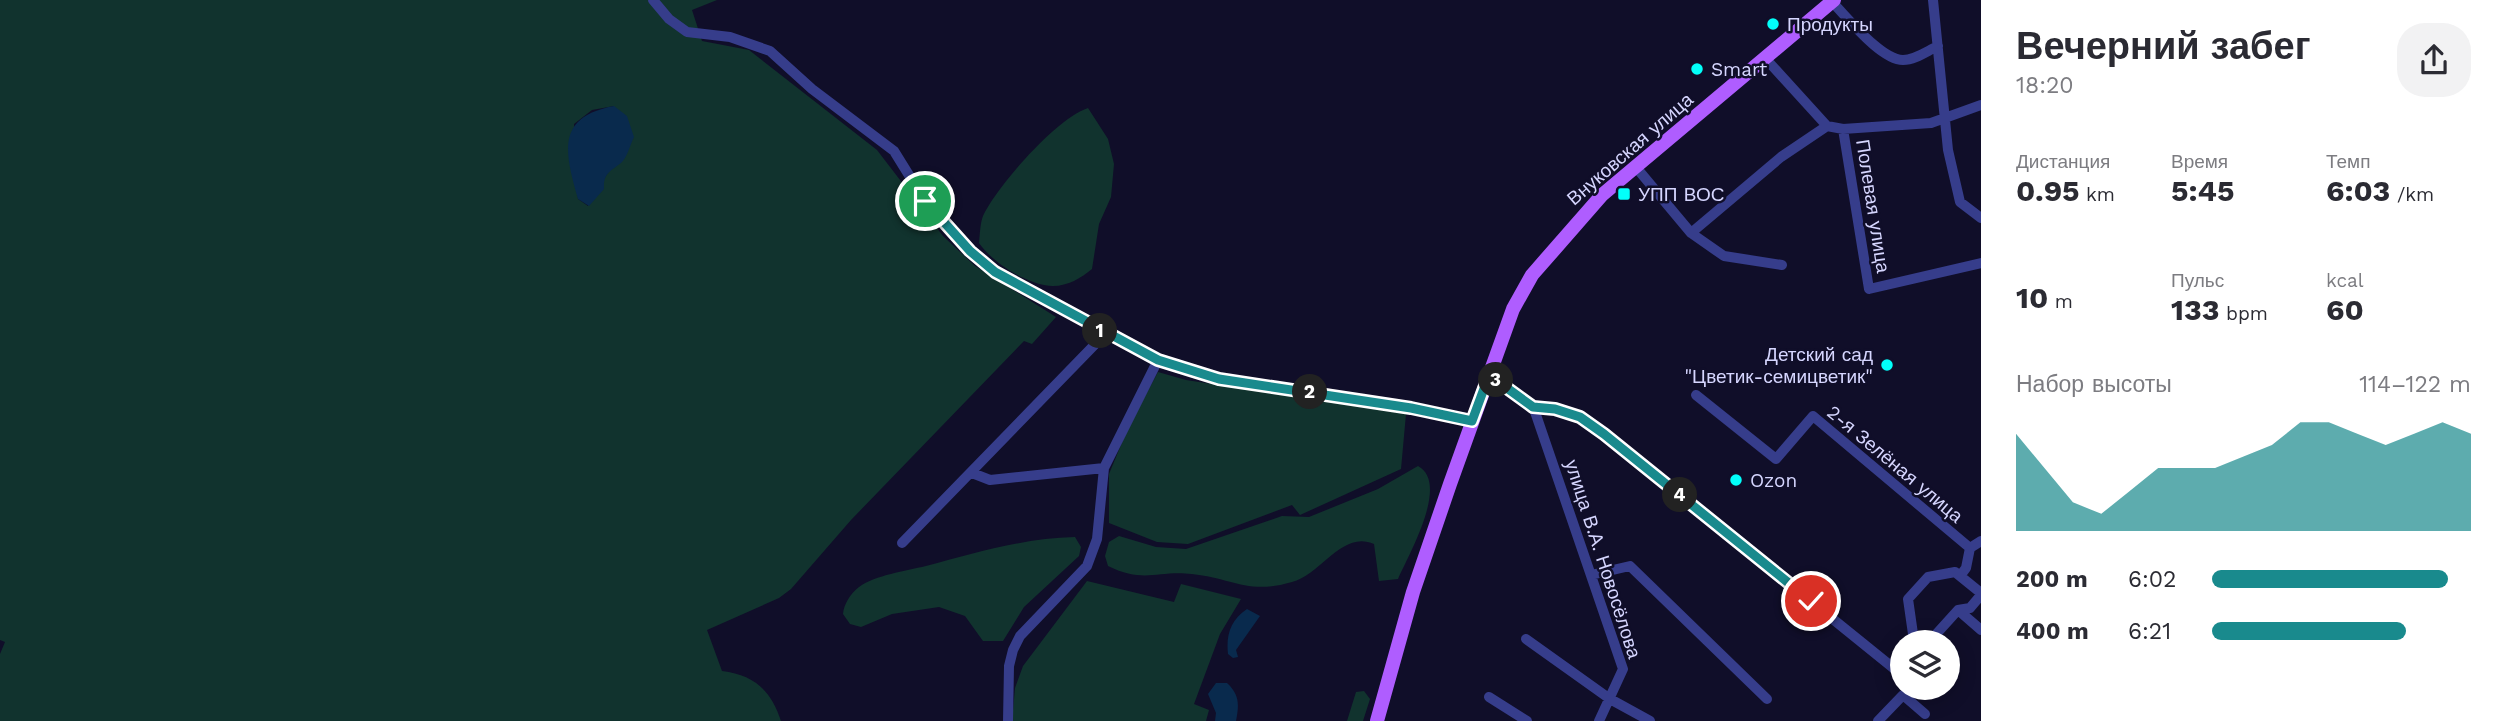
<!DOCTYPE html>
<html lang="ru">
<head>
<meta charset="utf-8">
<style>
	:root { --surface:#fff; --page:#f2f2f3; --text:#2b2b33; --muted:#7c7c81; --accent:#198a8d }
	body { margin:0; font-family:"Work Sans",sans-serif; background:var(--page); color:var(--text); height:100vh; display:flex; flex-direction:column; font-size:26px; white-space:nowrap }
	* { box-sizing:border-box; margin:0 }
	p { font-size:23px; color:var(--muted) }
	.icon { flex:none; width:38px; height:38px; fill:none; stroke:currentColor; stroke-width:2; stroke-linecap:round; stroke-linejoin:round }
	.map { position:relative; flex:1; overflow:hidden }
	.panel { display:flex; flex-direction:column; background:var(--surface); width:525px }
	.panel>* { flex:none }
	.tools { position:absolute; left:1890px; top:630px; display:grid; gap:14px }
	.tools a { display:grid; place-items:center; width:70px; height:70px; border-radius:50%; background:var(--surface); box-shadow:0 4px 18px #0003; font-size:35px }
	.pin { position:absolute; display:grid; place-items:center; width:60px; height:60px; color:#fff; margin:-30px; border:4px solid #fff; border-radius:50%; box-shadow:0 2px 7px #0007 }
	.km { position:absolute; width:35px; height:35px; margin:-18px; border-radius:50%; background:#222; color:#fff; font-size:19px; line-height:35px; text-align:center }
	.round { display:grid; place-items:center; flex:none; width:74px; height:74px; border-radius:28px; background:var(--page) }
	.head { display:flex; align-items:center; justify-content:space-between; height:119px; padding:0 35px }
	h1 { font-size:38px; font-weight:700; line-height:52px }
	.metrics { display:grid; grid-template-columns:repeat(3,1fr); gap:10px; height:119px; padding:7px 35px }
	.metrics div { display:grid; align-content:center }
	.metrics b { font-size:30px; font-weight:700 }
	.metrics small { font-size:19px; font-weight:400 }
	.metrics p { font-size:19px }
	.chart { height:196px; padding:14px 35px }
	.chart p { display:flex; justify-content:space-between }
	.chart svg { width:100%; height:126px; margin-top:7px; fill:var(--accent); opacity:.7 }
	ul { padding:0 35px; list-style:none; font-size:23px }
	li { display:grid; grid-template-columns:112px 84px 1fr; align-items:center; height:52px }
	li i { height:18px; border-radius:9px; background:var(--accent) }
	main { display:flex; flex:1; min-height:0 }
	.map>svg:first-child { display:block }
	.green { fill:#11332e; fill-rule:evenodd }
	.water { fill:#092a4d }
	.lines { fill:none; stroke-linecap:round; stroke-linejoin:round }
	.minor { stroke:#363d8b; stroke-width:10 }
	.major { stroke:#af5dff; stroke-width:14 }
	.route-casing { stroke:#fff; stroke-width:14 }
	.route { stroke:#198a8d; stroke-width:9 }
	.poi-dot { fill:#02fffa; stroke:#100e29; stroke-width:2.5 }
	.labels { text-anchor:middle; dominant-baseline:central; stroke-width:5; stroke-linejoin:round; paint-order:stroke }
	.poi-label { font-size:19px; fill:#d6d6ff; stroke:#100e29; text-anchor:start }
	.street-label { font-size:19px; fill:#d6d6ff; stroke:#100e29 }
</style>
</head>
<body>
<main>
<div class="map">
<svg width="1981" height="721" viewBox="0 0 1981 721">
	<rect width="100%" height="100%" fill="#100e29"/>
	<path class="green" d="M0 0H717L692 10 702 41 749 50 877 150 943 236 975 266 1056 317 1032 344 1024 341 851 520 791 589 779 598 707 630 722 671C754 675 771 690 781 721H0V654L5 642 0 640ZM614 106 610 169 588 206 578 199 574 124 592 110Z
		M1088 108 1108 139 1114 164 1111 197 1099 224 1092 269C1081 278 1068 286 1053 286 1027 285 993 263 979 243 980 234 980 224 983 216 997 186 1057 118 1088 108Z
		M1158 372 1186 380 1406 414 1401 469 1300 515 1292 505 1188 544 1157 542 1109 523V474L1128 428Z
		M1418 466C1450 483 1409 554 1398 579L1379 581 1374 544C1342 530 1322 574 1292 582 1248 595 1232 578 1192 574 1157 570 1145 584 1108 566L1105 556 1109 542 1119 536 1156 547 1186 549 1282 516 1309 517 1378 489Z
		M1075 537 1081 547 1079 556 1024 607 1003 641H983L965 616 939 607 892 614 861 627 850 624 843 614C844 604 850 594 859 587 876 575 905 571 926 566 975 553 1024 538 1075 537Z
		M1087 581 1174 602 1181 584 1241 599 1220 634 1194 704 1209 710 1206 721H1012L1015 688 1023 666Z
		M1364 691 1370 699 1363 721H1347L1356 692Z"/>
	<path class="water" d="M614 106 627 116 634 137C630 145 627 158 621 163 611 171 603 173 604 189L589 206 578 199C565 153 555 117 614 106Z
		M1247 609 1260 616 1236 650 1238 657 1233 658 1228 654C1226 636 1230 620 1247 609Z
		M1216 683H1227C1240 695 1239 705 1236 721H1215L1216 713 1208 694Z"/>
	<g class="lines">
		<path class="minor" d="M653 0 669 19 687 32 730 37 770 51 812 89 894 151 925 201 970 251 995 272 1090 325 1158 360 1219 379 1411 408 1472 421
			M1933 0 1948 150 1960 202 1981 218
			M1832 2C1848 18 1881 60 1903 60 1915 60 1927 51 1938 46
			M1766 59 1827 126 1843 129 1931 123 1981 105
			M1843 129 1869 289 1981 263
			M1635 166 1691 233 1724 256 1782 265
			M1691 233 1781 157 1827 126
			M1489 375 1533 406 1555 409 1580 417 1604 434 1902 675
			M1696 395 1776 459 1813 416 1970 548 1981 541
			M1533 406 1623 669 1599 721
			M972 473 990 480 1104 468
			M902 543 1106 333
			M1970 548 1966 568 1960 576 1981 593
			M1591 575 1630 566 1767 699
			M1958 610 1981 630
			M1526 639 1610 699 1650 721
			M1923 642 1913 634 1908 599 1928 577 1955 572 1960 576
			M1929 642 1958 610 1970 608 1981 595
			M1917 688H1918
			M1489 697 1527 721
			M1008 721 1009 666 1013 650 1020 636 1087 566 1097 539 1104 468 1158 360
			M1878 721 1903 695 1925 714"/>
		<path class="major" d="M1377 721 1413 592 1450 484 1513 309 1532 275 1602 195 1834 0"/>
	</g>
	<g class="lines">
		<defs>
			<path id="route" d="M925 201 970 251 995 272 1158 360 1219 379 1411 408 1472 421 1489 375 1533 407 1555 409 1580 417 1604 434 1811 601"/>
		</defs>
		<use href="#route" class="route-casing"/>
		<use href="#route" class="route"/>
	</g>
	<g class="poi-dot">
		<circle cx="1773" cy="24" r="7"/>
		<circle cx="1697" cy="69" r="7"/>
		<rect x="1617" y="187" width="14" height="14" rx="3.5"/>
		<circle cx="1887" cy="365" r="7"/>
		<circle cx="1736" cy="480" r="7"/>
	</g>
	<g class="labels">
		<g class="poi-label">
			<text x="1787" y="24">Продукты</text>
			<text x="1711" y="69">Smart</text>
			<text x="1638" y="194">УПП ВОС</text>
			<text x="1873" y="354" text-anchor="end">Детский сад<tspan x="1873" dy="22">"Цветик-семицветик"</tspan></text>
			<text x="1750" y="480">Ozon</text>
		</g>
		<g class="street-label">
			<text transform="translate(1630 149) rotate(-41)">Внуковская улица</text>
			<text transform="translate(1873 206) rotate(81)">Полевая улица</text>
			<text transform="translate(1895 464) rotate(40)">2-я Зелёная улица</text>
			<text transform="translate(1603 559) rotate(72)">улица В.А. Новосёлова</text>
		</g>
	</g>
</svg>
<div class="tools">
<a><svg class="icon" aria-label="layers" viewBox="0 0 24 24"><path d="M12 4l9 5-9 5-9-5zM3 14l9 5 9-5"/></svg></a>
</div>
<div class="pin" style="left:925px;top:201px;background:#1e9e55"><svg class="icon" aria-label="arrive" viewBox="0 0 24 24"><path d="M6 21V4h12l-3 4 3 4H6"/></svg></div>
<div class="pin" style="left:1811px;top:601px;background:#d93025"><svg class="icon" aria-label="check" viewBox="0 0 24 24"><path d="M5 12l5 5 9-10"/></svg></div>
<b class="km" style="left:1100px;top:331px">1</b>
<b class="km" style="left:1310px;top:392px">2</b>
<b class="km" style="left:1496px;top:380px">3</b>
<b class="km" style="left:1680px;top:495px">4</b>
</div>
<section class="panel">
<div class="head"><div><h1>Вечерний забег</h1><p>18:20</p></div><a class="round"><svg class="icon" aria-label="share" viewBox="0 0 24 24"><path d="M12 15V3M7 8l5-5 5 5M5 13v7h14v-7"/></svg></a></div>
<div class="metrics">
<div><p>Дистанция</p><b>0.95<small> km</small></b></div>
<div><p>Время</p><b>5:45</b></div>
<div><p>Темп</p><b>6:03<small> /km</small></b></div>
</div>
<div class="metrics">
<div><b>10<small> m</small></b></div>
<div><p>Пульс</p><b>133<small> bpm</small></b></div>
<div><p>kcal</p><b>60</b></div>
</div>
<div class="chart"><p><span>Набор высоты</span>114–122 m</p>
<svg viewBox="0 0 160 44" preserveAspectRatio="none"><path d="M0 44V10L10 22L20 34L30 38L40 30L50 22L60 22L70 22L80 18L90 14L100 6L110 6L120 10L130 14L140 10L150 6L160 10V44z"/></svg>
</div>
<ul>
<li><b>200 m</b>6:02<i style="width:91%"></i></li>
<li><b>400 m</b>6:21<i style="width:75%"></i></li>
</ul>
</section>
</main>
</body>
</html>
